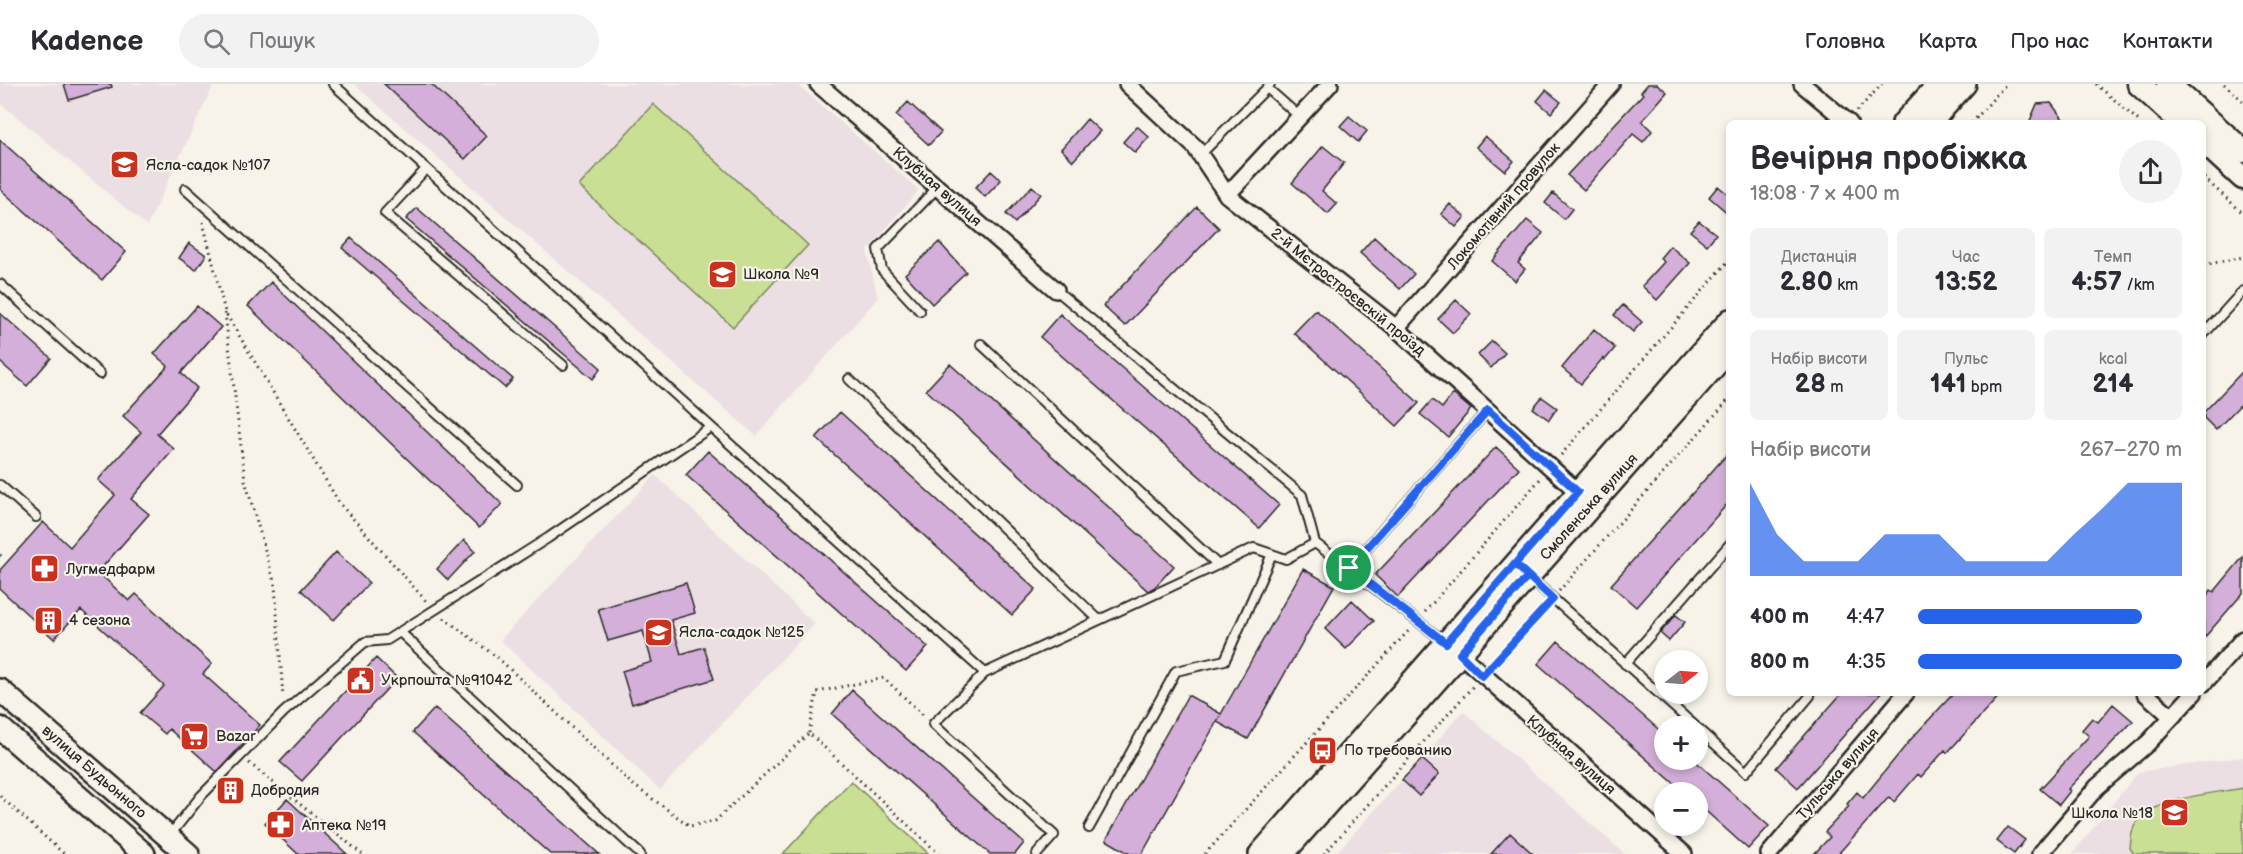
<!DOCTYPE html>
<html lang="uk">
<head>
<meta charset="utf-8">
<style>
	:root { --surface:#fff; --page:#f2f2f3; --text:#2b2b33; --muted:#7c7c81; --line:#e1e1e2; --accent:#2563eb }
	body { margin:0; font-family:"Balsamiq Sans",sans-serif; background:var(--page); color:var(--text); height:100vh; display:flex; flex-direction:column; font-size:22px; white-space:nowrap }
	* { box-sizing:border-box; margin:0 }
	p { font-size:20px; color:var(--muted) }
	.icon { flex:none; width:33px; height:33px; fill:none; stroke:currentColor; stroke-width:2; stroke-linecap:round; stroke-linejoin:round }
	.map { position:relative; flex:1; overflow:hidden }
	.panel { position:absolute; left:1726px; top:36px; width:480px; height:576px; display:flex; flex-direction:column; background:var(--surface); border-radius:9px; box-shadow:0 3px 9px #0003 }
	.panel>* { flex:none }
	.needle { width:39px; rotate:73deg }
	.controls { position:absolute; left:1654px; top:566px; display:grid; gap:12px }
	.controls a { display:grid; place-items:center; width:54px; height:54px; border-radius:50%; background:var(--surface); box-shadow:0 3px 9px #0003; font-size:30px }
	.pin { position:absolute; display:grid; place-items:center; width:51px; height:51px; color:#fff; margin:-26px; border:3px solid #fff; border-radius:50%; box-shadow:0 2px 6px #0007 }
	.round { display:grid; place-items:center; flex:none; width:63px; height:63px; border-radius:32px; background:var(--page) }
	.headline { display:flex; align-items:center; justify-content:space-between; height:102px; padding:0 24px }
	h1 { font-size:33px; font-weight:800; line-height:45px }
	.stats { display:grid; grid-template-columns:repeat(3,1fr); gap:9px; height:102px; padding:6px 24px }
	.stats div { display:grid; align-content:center; border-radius:9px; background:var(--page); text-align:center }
	.stats b { font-size:26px; font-weight:800 }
	.stats small { font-size:16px; font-weight:400 }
	.stats p { font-size:16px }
	.chart { height:168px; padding:12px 24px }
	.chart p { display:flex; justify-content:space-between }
	.chart svg { width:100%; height:108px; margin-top:6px; fill:var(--accent); opacity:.7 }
	ul { padding:0 24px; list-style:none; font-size:20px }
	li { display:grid; grid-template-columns:96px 72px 1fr; align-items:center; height:45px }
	li i { height:15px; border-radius:8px; background:var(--accent) }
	header { display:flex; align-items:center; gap:36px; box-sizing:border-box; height:84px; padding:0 30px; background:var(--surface); border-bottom:2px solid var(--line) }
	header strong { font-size:28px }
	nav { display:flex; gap:33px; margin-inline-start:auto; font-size:21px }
	.search { width:420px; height:54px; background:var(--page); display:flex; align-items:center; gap:15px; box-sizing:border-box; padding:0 21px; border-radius:33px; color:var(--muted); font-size:22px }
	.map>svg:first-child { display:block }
	.built { fill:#ecdfe4 }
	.green { fill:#c9df94; stroke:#7a8560; stroke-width:1.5 }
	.building { fill:#d4afd9; stroke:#2b2b2b; stroke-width:1.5 }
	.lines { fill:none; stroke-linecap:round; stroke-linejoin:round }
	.lane-casing { stroke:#2b2b2b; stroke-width:12 }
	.street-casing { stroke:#2b2b2b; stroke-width:20 }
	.secondary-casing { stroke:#2b2b2b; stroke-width:26 }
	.primary-casing { stroke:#2b2b2b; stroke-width:27 }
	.path { stroke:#2b2b2b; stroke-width:3; stroke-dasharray:1.5 4.5; stroke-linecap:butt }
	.lane { stroke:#f7f3e8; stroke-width:8 }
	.street { stroke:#f7f3e8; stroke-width:15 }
	.secondary { stroke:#f7f3e8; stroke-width:21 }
	.primary { stroke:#f7f3e8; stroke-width:22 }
	.route-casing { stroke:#fff; stroke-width:12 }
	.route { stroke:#2563eb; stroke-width:8 }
	.labels { text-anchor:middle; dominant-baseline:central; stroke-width:4.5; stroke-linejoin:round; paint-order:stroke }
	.poi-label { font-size:15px; fill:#2b2b2b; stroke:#f7f3e8; text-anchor:start }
	.street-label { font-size:15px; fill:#2b2b2b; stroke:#f7f3e8 }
</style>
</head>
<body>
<header>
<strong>Kadence</strong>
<div class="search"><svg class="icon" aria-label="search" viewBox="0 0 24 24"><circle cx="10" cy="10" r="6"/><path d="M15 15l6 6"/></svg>Пошук</div>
<nav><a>Головна</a><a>Карта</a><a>Про нас</a><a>Контакти</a></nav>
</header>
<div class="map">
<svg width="2243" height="770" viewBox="0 0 2243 770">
	<rect width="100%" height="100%" fill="#f7f3e8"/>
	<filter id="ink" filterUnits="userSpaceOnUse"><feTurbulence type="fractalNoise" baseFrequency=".0167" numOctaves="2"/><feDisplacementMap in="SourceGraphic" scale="12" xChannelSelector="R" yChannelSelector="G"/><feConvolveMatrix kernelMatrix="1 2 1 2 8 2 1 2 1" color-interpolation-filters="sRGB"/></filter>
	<g filter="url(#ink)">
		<path class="built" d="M0 0H214L147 142 0 19Z
			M354 0H797L919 106 867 167 878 214 756 352Z
			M655 391 815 540 660 706 500 556Z
			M1463 627 1625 770H1335L1401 697 1419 712 1439 690 1423 673Z
			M2243 673V770H2072L2138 688Z"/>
		<path class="green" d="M653 20 808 161 733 243 579 102Z
			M851 697 929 770H783Z
			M2243 704V770H2134L2130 764C2131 757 2131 746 2135 741 2152 713 2213 710 2243 704Z"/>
		<path class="building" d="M64 0H111L112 3 69 16Z
			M384 0H431L487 52 465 75Z
			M1648 0H1657L1667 8 1642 37 1652 47 1643 58 1633 50 1584 106 1567 91 1643 10 1641 8Z
			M1546 6 1561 18 1551 29 1537 17Z
			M908 18 941 48 929 61 896 31Z
			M2051 19 2066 39H2029L2037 20Z
			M1349 32 1367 47 1358 58 1340 42Z
			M1087 35 1100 47 1073 77 1061 65Z
			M1137 42 1149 53 1135 69 1123 58Z
			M1485 52 1514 77 1505 87 1476 63Z
			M0 56 126 168 102 196 0 105Z
			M1323 62 1344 79 1322 107 1337 120 1328 130 1292 99Z
			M991 87 1001 96 985 113 975 104Z
			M1032 102 1041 110 1015 139 1006 130Z
			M1718 102 1730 112V131L1709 113Z
			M1553 109 1572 125 1564 135 1545 119Z
			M1450 120 1465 133 1456 143 1441 130Z
			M1197 123 1219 144 1125 242 1103 222Z
			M417 124 601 284 593 295 406 135Z
			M1527 136 1543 149 1518 179 1525 185 1515 197 1492 177Z
			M1699 137 1716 150 1707 161 1690 147Z
			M1374 153 1414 190 1400 205 1360 169Z
			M351 154 513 295 505 304 342 164Z
			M939 158 966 188 932 220 905 190Z
			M189 159 206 171 196 186 179 174Z
			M1670 162 1690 179 1657 216 1642 202 1664 178 1660 174Z
			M271 198 502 420 479 444 248 222Z
			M1456 216 1471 230 1453 249 1438 235Z
			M1623 221 1642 238 1633 248 1614 231Z
			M197 222 221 243 181 289 197 304 157 350 174 365 131 415 149 430 98 488 129 517 136 510 212 580 203 590 260 641 217 688 169 645 165 650 140 629 164 602 81 526 54 555 0 505V486L43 438 70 463 115 411 98 396 141 348 123 332 168 282 154 270Z
			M1316 226 1419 319 1397 342 1294 249Z
			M0 229 51 274 27 302 0 278Z
			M1060 230 1279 421 1259 444 1040 253Z
			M1594 245 1615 264 1605 276 1603 274 1581 300 1562 284Z
			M1492 257 1505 269 1491 284 1478 271Z
			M950 280 1174 482 1155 503 1148 507 926 306Z
			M2243 287V318L2216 346 2204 334V328Z
			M1453 310 1471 325 1448 353 1420 330 1432 316 1442 324Z
			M1542 313 1557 324 1549 336 1533 324Z
			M840 328 1036 505 1012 531 816 354Z
			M1496 363 1519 384 1398 513 1375 491Z
			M708 367 928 563 906 587 686 391Z
			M1730 367V417L1636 523 1611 501Z
			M464 456 475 467 448 496 437 485Z
			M336 468 369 499 334 536 301 506Z
			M2243 473V509L2204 554V515L2211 506 2214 508Z
			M1303 485 1334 502 1248 655 1217 638 1220 632 1142 770H1130L1106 756 1188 611 1221 630Z
			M686 499 695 529 671 536 681 570 704 563 714 595 632 620 622 587 652 578 643 547 608 557 598 525Z
			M1352 516 1374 537 1346 565 1325 545Z
			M1676 531 1685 538 1669 557 1660 549Z
			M1558 557 1665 651V675H1693L1769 742 1748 765 1698 720V708H1684L1538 580Z
			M376 574 397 594 302 697 280 678Z
			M852 606 1024 759 1015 770H990L832 630Z
			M1842 609H1881L1798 704 1776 684Z
			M1954 609H2002L1947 669 1945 666 1921 693 1918 690 1894 718 1889 713 1838 770H1814L1830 753 1825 748 1849 722 1847 720 1857 708 1863 714 1912 654Z
			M2113 620 2133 637 2068 705 2070 707 2059 721 2040 705 2089 652 2082 646 2092 634 2098 638Z
			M435 624 599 770H550L413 648Z
			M1422 675 1439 690 1419 712 1402 696Z
			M287 715 347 770H298L265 739Z
			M2008 743 2025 756 2014 770 1997 757Z
			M1510 749 1533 770H1491Z"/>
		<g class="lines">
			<defs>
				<path id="lane" d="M333 0 711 343
					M1270 0 1267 4 1300 33
					M1200 71 1267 4
					M426 85 385 129 563 281
					M185 105 517 401
					M0 200 100 290
					M1056 206 1302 411 1315 459 1445 558
					M920 227 882 186 878 165 938 103
					M2204 250 2243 207
					M981 260 1218 481
					M849 295 1099 536
					M0 401 36 433
					M1349 484 1488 326
					M1529 493 1695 642
					M400 548 640 770
					M1625 580 1730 460
					M985 589 933 640 1054 751 1037 770
					M1698 645 1746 688 1810 612
					M1089 744 1176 587 1225 576 1272 470
					M170 751 201 712 284 628 365 558 387 556 548 454 711 343 985 589 1254 464 1286 475 1315 459"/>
				<path id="street" d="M818 0 1056 206
					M1127 0 1195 63 1227 111 1396 244 1578 408
					M1802 0 1849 39
					M1227 111 1330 0
					M1396 244 1611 0
					M1460 570 1684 770
					M2204 599 2243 555
					M2145 609 2172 633
					M1769 770 1906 609
					M2040 770 2097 703 2148 659 2194 609"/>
				<path id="secondary" d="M1903 39 1939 0
					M1930 39 1965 0
					M0 606 188 770
					M0 644 144 770
					M1260 770 1730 236
					M1283 770 1730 265"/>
				<path id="primary" d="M2139 0 2182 39
					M2168 0 2243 67
					M2204 58 2243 94"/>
			</defs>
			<use href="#lane" class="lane-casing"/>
			<use href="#street" class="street-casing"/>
			<use href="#secondary" class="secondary-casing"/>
			<use href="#primary" class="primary-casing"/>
			<path class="path" d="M2096 0 2141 39
				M2224 0 2243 17
				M1857 27 1882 0
				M1972 39 2006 0
				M2204 94 2243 129
				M203 138 225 228 340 420 426 517
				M2204 181 2243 173
				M225 229 245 396 275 501 283 613
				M1561 371 1730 175
				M0 471 3 473
				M1559 507 1730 314
				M1425 528 1541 394
				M444 534 498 574 632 700 690 742 715 737 809 649 939 770
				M1493 580 1545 523
				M809 649 817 608 884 594 925 633
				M249 679 362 770
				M0 712 64 770
				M1205 770 1411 544
				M1324 770 1474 601"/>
			<use href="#lane" class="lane"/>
			<use href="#street" class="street"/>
			<use href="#secondary" class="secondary"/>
			<use href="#primary" class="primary"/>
		</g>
	</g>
	<g class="lines" filter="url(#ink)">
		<defs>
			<path id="route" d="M1349 484 1446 559 1515 480 1528 492 1460 570 1482 592 1553 515 1515 480 1578 408 1488 326 1349 484"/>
		</defs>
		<use href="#route" class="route-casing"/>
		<use href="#route" class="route"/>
	</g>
	<defs>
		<symbol id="school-square" viewBox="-11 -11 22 22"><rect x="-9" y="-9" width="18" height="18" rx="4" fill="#c8321e" stroke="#f7f3e8"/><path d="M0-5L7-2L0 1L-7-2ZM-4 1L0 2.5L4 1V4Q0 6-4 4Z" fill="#fff"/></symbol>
		<symbol id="pharmacy-square" viewBox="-11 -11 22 22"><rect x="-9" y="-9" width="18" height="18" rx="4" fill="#c8321e" stroke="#f7f3e8"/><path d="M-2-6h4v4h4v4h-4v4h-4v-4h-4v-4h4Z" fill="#fff"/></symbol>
		<symbol id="building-square" viewBox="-11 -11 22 22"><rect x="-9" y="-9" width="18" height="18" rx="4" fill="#c8321e" stroke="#f7f3e8"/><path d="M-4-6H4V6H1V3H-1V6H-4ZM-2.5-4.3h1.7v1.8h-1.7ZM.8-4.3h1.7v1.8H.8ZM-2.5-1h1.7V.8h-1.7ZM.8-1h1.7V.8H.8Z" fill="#fff"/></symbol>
		<symbol id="civic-square" viewBox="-11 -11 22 22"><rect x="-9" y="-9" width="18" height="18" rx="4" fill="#c8321e" stroke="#f7f3e8"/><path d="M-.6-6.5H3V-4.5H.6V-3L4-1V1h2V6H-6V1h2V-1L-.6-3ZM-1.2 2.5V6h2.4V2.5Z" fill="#fff"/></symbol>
		<symbol id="supermarket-square" viewBox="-11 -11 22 22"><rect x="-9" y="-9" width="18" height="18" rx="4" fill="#c8321e" stroke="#f7f3e8"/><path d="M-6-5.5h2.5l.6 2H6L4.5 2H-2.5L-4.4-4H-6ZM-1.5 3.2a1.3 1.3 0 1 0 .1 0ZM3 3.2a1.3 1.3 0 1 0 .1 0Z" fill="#fff"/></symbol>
		<symbol id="bus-square" viewBox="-11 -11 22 22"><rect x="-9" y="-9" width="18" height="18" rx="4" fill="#c8321e" stroke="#f7f3e8"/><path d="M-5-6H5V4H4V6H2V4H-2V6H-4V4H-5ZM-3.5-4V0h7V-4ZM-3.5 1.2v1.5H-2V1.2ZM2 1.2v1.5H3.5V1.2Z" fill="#fff"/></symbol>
	</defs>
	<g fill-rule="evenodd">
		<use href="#school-square" x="108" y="64" width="33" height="33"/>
		<use href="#school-square" x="706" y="174" width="33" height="33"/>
		<use href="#pharmacy-square" x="28" y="468" width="33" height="33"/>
		<use href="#building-square" x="32" y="520" width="33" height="33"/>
		<use href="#school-square" x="642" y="532" width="33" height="33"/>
		<use href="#civic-square" x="344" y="580" width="33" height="33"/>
		<use href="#supermarket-square" x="178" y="636" width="33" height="33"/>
		<use href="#bus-square" x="1306" y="650" width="33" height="33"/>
		<use href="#building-square" x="214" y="690" width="33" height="33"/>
		<use href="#school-square" x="2158" y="712" width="33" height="33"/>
		<use href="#pharmacy-square" x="264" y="724" width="33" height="33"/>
	</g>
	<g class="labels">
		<g class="poi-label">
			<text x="146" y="81">Ясла-садок №107</text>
			<text x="743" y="190">Школа №9</text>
			<text x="66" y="485">Лугмедфарм</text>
			<text x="69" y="536">4 сезона</text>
			<text x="679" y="548">Ясла-садок №125</text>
			<text x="381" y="596">Укрпошта №91042</text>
			<text x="216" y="652">Bazar</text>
			<text x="1344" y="666">По требованию</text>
			<text x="251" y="706">Добродия</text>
			<text x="2153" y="729" text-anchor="end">Школа №18</text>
			<text x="302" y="741">Аптека №19</text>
		</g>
		<g class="street-label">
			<text transform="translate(937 103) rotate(41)">Клубная вулиця</text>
			<text transform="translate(1504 122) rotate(-49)">Локомотівний провулок</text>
			<text transform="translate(1348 208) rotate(39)">2-й Мєтростроєвскій проїзд</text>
			<text transform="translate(1589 423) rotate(-48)">Смоленська вулиця</text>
			<text transform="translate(1571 671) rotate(41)">Клубная вулиця</text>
			<text transform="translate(94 688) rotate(41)">вулиця Будьонного</text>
			<text transform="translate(1838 690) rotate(-49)">Тульська вулиця</text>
		</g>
	</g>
</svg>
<div class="controls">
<a><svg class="needle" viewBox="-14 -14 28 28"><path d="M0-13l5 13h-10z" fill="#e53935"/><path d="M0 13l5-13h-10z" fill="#7c7c81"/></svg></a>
<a>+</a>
<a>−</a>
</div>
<div class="pin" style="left:1349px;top:484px;background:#1e9e55"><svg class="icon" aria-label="arrive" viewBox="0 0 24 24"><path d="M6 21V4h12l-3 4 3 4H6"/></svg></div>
<section class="panel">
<div class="headline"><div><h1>Вечірня пробіжка</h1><p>18:08 · 7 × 400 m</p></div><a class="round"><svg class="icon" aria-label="share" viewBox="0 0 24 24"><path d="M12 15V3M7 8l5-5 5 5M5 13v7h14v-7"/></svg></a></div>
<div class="stats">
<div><p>Дистанція</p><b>2.80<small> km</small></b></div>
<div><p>Час</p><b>13:52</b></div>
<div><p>Темп</p><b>4:57<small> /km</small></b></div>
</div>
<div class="stats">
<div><p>Набір висоти</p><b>28<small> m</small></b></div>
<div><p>Пульс</p><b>141<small> bpm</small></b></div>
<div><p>kcal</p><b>214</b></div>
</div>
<div class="chart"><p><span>Набір висоти</span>267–270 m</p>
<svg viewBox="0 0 160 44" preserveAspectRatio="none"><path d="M0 44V6L10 27L20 38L30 38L40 38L50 27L60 27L70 27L80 38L90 38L100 38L110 38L120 27L130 17L140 6L150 6L160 6V44z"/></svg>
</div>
<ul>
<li><b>400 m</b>4:47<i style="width:85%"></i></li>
<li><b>800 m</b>4:35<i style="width:100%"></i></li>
</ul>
</section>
</div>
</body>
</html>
